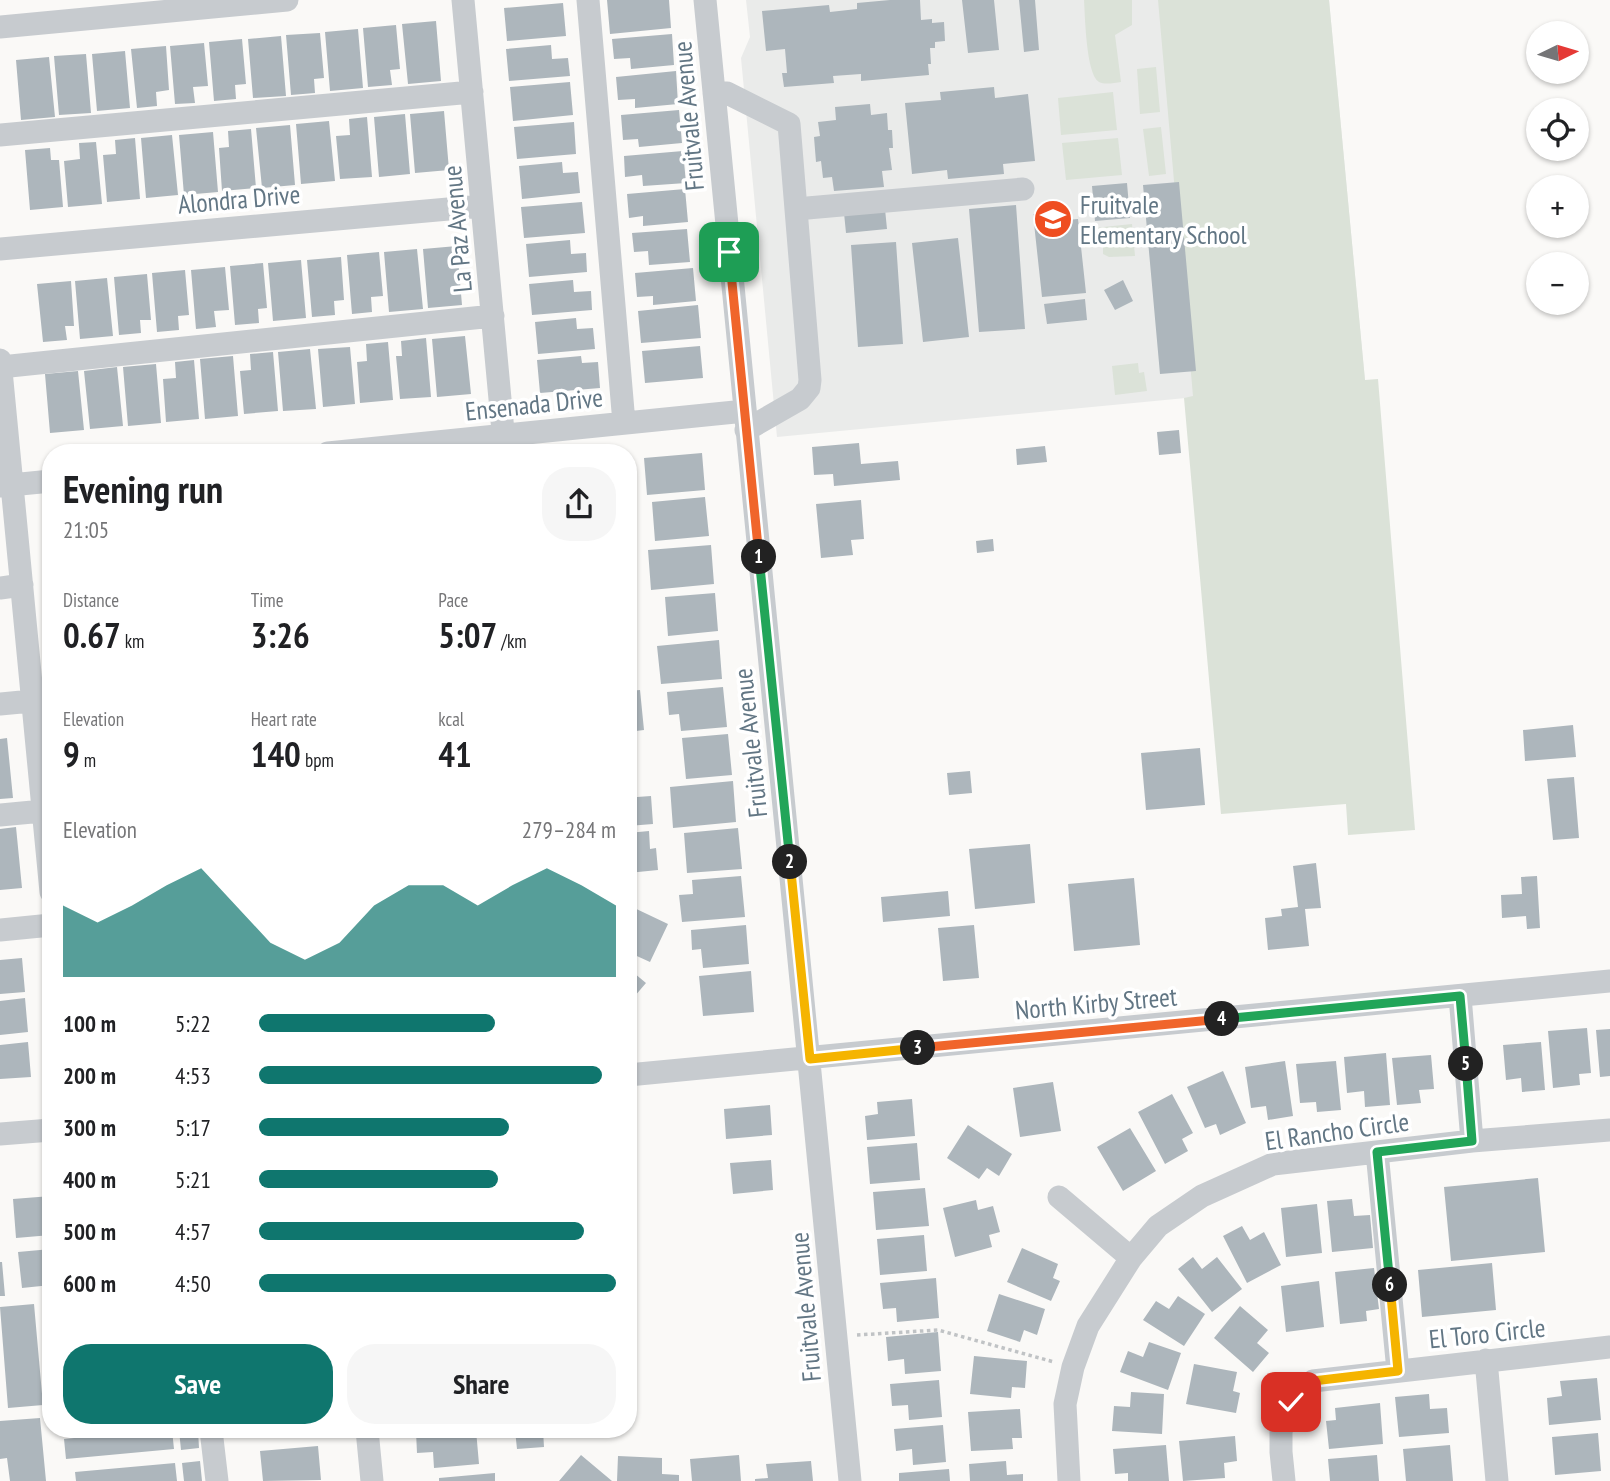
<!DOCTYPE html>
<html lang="en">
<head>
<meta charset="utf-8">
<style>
	:root { --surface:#fff; --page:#f6f6f6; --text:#202124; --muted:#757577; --accent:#0f766e }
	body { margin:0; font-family:"PT Sans Narrow",sans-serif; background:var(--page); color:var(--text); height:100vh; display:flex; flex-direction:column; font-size:26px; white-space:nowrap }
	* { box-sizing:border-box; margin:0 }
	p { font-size:23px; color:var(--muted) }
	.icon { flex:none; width:38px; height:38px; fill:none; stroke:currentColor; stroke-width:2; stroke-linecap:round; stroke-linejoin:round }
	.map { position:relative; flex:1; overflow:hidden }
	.details { position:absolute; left:42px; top:444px; width:595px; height:994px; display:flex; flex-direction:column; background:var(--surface); border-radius:28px; box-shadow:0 2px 5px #0004 }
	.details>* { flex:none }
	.needle { width:46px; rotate:85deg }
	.controls { position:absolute; left:1526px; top:21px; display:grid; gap:14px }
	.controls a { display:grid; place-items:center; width:63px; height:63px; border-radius:50%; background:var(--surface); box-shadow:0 2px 5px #0004; font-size:35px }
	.pin { position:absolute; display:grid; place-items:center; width:60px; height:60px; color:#fff; margin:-30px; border-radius:14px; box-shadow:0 4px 10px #0006 }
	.km { position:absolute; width:35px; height:35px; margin:-18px; border-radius:50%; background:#222; color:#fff; font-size:19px; line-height:35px; text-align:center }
	.round { display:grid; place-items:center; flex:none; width:74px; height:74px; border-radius:28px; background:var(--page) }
	.summary { display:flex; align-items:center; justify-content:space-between; height:119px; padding:0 21px }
	h1 { font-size:38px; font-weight:700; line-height:52px }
	.metrics { display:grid; grid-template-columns:repeat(3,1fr); gap:10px; height:119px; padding:7px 21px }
	.metrics div { display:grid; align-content:center }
	.metrics b { font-size:35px; font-weight:700 }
	.metrics small { font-size:19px; font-weight:400 }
	.metrics p { font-size:19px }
	.chart { height:196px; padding:14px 21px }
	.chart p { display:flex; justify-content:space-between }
	.chart svg { width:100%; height:126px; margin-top:7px; fill:var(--accent); opacity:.7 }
	.action { display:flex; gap:14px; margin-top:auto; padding:14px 21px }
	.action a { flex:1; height:80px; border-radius:28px; background:var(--accent); color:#fff; font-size:28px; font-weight:700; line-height:80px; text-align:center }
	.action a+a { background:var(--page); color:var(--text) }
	ul { padding:0 21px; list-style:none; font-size:23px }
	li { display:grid; grid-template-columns:112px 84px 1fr; align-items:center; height:52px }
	li i { height:18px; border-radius:9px; background:var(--accent) }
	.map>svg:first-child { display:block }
	.built { fill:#eaebea }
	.green { fill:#dbe2d8 }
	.building { fill:#adb6bc }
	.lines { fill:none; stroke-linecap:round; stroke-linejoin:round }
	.path { stroke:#c0c3c5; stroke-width:3.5; stroke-dasharray:3.5 3.5; stroke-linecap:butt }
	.minor { stroke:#c7cbcf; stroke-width:23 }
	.split-1-casing { stroke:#fff; stroke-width:14 }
	.split-2-casing { stroke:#fff; stroke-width:14 }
	.split-3-casing { stroke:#fff; stroke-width:14 }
	.split-4-casing { stroke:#fff; stroke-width:14 }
	.split-5-casing { stroke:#fff; stroke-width:14 }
	.split-6-casing { stroke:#fff; stroke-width:14 }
	.split-7-casing { stroke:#fff; stroke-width:14 }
	.split-1 { stroke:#f0652b; stroke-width:9 }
	.split-2 { stroke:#22a559; stroke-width:9 }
	.split-3 { stroke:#f5b400; stroke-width:9 }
	.split-4 { stroke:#f0652b; stroke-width:9 }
	.split-5 { stroke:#22a559; stroke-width:9 }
	.split-6 { stroke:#22a559; stroke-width:9 }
	.split-7 { stroke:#f5b400; stroke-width:9 }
	.labels { text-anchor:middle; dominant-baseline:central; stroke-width:7; stroke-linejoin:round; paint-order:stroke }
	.street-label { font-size:26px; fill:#627684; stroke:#fff }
	.poi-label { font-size:26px; fill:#627684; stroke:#fff; text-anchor:start }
</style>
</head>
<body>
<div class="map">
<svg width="1610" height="1481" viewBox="0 0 1610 1481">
	<rect width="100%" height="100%" fill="#faf9f7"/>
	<path class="built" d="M746 0H1329L1365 381 777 437 741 58 750 37Z"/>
	<path class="green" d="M1084 0H1132V25L1115 35 1121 82C1114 83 1105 85 1099 82 1086 75 1085 15 1084 0Z
		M1158 0H1329L1365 380 1378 379 1415 830 1348 835 1346 804 1221 814 1184 398 1193 396Z
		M1156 67 1160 112 1140 114 1137 69Z
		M1113 92 1117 130 1061 135 1058 98Z
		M1161 127 1166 174 1149 176 1143 129Z
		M1118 138 1122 175 1066 180 1062 143Z
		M1132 224 1135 256 1109 257 1103 254V246L1085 248 1084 229Z
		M1138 363 1139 373 1144 372 1147 391 1115 395 1112 366Z"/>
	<path class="building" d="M607 0H669L671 28 610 34Z
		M890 0H920L921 20 932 19V23L944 22 945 41 935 42V48H930L931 64H928L929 75 861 81V74L833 76 834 83 784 87 782 73H787L785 49 766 51 762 11 829 5 830 12 857 9V3Z
		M962 0H994L999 50 968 53Z
		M1019 0H1035L1039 50 1024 52Z
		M563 3 566 36 507 41 504 8Z
		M436 21 441 81 408 84 402 24Z
		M396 25 400 69 390 70 392 85 368 87 363 28Z
		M358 29 363 88 330 91 325 32Z
		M320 33 324 78 314 79 315 93 291 95 286 35Z
		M672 34 674 65 631 69 630 58 614 59 612 39Z
		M281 36 286 96 253 98 248 39Z
		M242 39 246 84 235 85 236 99 214 101 209 42Z
		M204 43 208 86 193 87 195 103 175 104 170 46Z
		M551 45 552 59 568 58 570 76 509 81 506 49Z
		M166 46 169 90 156 92 157 106 137 108 131 49Z
		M125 51 130 108 97 111 92 54Z
		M86 54 91 113 59 115 54 56Z
		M49 57 55 117 21 120 16 60Z
		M676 71 678 104 635 108V99L618 100 616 77Z
		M570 82 573 115 513 121 510 87Z
		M994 87 995 98 1028 94 1035 161 1003 164 1004 174 948 179 947 170 912 174 905 103 941 100 940 92Z
		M870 104 871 115 887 113 888 130H892L893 148H889L892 170 882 171 884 187 834 191 832 177 823 178 821 161 816 162 814 137 820 136 818 122 836 120 835 107Z
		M679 110 682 143 639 147 638 139 623 140 621 115Z
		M444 111 449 170 415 173 410 114Z
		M405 114 410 174 379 177 374 117Z
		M367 117 372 177 340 179 336 136 350 135 349 119Z
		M329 121 335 181 301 184 296 124Z
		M574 122 576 154 517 159 514 127Z
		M290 125 295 185 262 188 256 128Z
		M251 129 256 188 222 191 219 148 229 147 228 131Z
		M213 132 218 192 184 195 179 135Z
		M172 135 178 195 146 198 141 138Z
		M135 138 140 199 107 202 103 155 116 154 115 140Z
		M96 142 102 204 68 207 64 161 80 159 79 143Z
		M50 148 51 160H59L63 207 30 210 25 150Z
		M683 151 686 183 643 186 642 175 625 177 624 156Z
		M562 162 563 173 578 172 580 193 522 199 519 166Z
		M1179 182 1196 371 1160 374 1143 185Z
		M1127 183 1130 218 1095 221 1092 186Z
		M685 189 688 222 643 226V216L629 218 627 194Z
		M582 202 585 233 524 238 521 207Z
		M1016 205 1025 329 979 332 969 209Z
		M885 209 887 229 846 233 844 213Z
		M1067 210V220L1078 219 1086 293 1042 297 1033 214Z
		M687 229 690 262 649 265 648 251 634 252 632 233Z
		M958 238 969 337 923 342 912 243Z
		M570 240 571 254 586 253 587 272 529 277 526 244Z
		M896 242 903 344 858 347 851 245Z
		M457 246 462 305 428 308 423 249Z
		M417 249 423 309 389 312 384 252Z
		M379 252 383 296 371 297 372 312 352 314 347 255Z
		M341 257 344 300 334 301 335 315 312 317 307 260Z
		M301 260 306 318 273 321 268 263Z
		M263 263 267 308 258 309 259 323 235 325 230 266Z
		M225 267 229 310 214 311 216 327 196 329 191 270Z
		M693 268 696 301 653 305V296L637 297 635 273Z
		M185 270 189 315 178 316 179 330 157 332 152 273Z
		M147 274 151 320H140L141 333 119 335 114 277Z
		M107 278 113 336 80 339 75 281Z
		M573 280 574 292 591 291 592 310 532 315 529 284Z
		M1123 280 1133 301 1115 310 1104 290Z
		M71 281 74 326H65L67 340 43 342 37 284Z
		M1085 299 1087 320 1047 324 1044 304Z
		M698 305 701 338 641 343 638 311Z
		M576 318 577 329 593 328 595 349 538 354 535 322Z
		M465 336 471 394 437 397 432 339Z
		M426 338 431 397 400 399 396 356H402L401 341Z
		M388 342 393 400 360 403 357 362 367 361 366 344Z
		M700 346 703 378 645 383 642 351Z
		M350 347 355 404 323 407 318 349Z
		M310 349 316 409 283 411 278 352Z
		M273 352 278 411 244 414 240 371 251 370 250 354Z
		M233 356 238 416 205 419 200 359Z
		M581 356 582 363 598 362 600 388 540 393 537 360Z
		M194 360 199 419 166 422 163 379 176 378 175 362Z
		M156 364 161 423 128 426 123 367Z
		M117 367 123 426 90 429 84 371Z
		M78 371 84 430 50 433 45 374Z
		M1179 430 1181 453 1159 455 1157 432Z
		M859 443 861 464 898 461 900 480 834 486 833 474 814 475 812 447Z
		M1045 446 1047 462 1017 465 1016 449Z
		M702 453 705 490 647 495 644 458Z
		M705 497 709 536 655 541 652 502Z
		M861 500 864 539 851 540 853 555 821 558 816 504Z
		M993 539 994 551 977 553 976 541Z
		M711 545 714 584 651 590 648 550Z
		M715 593 718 631 668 636 665 597Z
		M634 598 637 638 628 639V599Z
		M719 640 722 679 661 684 657 646Z
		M723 687 727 727 681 731 679 714 669 715 667 692Z
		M640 690 644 730 628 732V691Z
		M1573 725 1576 757 1525 761 1523 730Z
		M728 734 732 775 686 779 682 738Z
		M7 738 13 798 0 799V739Z
		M1200 748 1205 805 1146 810 1141 753Z
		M970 771 972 793 949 795 947 773Z
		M1574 777 1579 838 1553 840 1547 779Z
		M733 781 736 822 673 828 670 787Z
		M628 786H636L637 797 651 796 653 824 628 826Z
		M16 827 22 888 0 890V829Z
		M738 828 742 869 687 873 684 833Z
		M649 831 650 849 656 848 658 870 628 873V833Z
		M1030 844 1035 903 975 909 969 849Z
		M1316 863 1321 908 1305 909 1309 946 1268 950 1265 918 1282 916 1281 909 1298 907 1293 866Z
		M741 876 745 917 682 922 679 895 693 894 692 880Z
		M1537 876 1540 928 1527 929 1526 916 1502 918 1501 895 1522 894 1521 877Z
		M1134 878 1140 945 1074 951 1068 884Z
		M948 891 950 916 883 922 881 897Z
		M628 905 668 924 650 962 628 952Z
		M746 925 749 964 703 968 701 949 692 950 691 930Z
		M974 925 979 978 943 981 938 928Z
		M22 958 25 992 0 994V960Z
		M628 968 646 983 628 1004Z
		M751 971 754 1012 703 1016 699 976Z
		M25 998 28 1032 0 1035V1001Z
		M1587 1028 1591 1073 1579 1074 1580 1085 1553 1088 1548 1031Z
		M1610 1029V1076L1600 1077 1596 1030Z
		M28 1042 31 1077 0 1079V1045Z
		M1541 1042 1545 1090 1522 1092 1521 1078 1506 1080 1503 1045Z
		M1386 1053 1390 1105 1365 1107 1364 1091 1347 1093 1344 1057Z
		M1431 1055 1434 1089 1419 1090 1421 1103 1397 1105 1392 1058Z
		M1285 1061 1293 1116 1268 1120 1266 1106 1251 1108 1245 1067Z
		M1336 1061 1341 1110 1317 1112 1316 1102 1300 1103 1296 1064Z
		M1223 1071 1246 1123 1220 1135 1216 1124 1205 1128 1187 1087Z
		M1053 1082 1061 1131 1020 1137 1013 1088Z
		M1172 1094 1193 1133 1182 1139 1188 1151 1165 1164 1138 1112Z
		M912 1099 915 1136 867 1140 865 1116 878 1114 877 1102Z
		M770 1105 772 1135 726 1139 724 1109Z
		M968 1125 1012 1154 999 1176 987 1168 979 1179 947 1158Z
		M1130 1128 1156 1171 1123 1191 1097 1147Z
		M917 1143 920 1180 870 1184 867 1147Z
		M771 1160 773 1190 733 1194 730 1163Z
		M1538 1178 1545 1252 1451 1261 1444 1187Z
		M925 1188 929 1226 876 1230 873 1192Z
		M51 1196V1235L16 1238 13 1199Z
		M1352 1199 1354 1216 1370 1215 1373 1248 1332 1252 1327 1201Z
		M976 1200 978 1210 993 1206 1000 1232 989 1235 992 1247 955 1257 943 1208Z
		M1317 1204 1322 1253 1286 1257 1281 1208Z
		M1242 1226 1250 1240 1264 1232 1281 1265 1247 1283 1223 1236Z
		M924 1235 927 1271 880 1275 877 1239Z
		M1022 1248 1058 1264 1053 1278 1060 1281 1051 1301 1007 1282Z
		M51 1249V1285L22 1288 18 1252Z
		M1193 1257 1202 1269 1217 1257 1242 1289 1212 1312 1178 1269Z
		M0 1262H2L5 1296H0Z
		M1492 1263 1496 1310 1422 1317 1418 1270Z
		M1374 1268 1379 1309 1366 1311 1367 1321 1340 1324 1335 1272Z
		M936 1278 939 1318 897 1322 896 1308 883 1309 880 1283Z
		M1319 1281 1324 1327 1286 1332 1281 1286Z
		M999 1294 1045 1309 1037 1335 1024 1330 1020 1342 987 1331Z
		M1178 1296 1205 1314 1184 1346 1143 1320 1156 1301 1169 1309Z
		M34 1304 43 1405 8 1408 0 1307Z
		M1240 1306 1268 1330 1257 1343 1269 1353 1253 1372 1214 1338Z
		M938 1332 941 1371 905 1374 904 1359 888 1361 886 1337Z
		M1149 1342 1181 1353 1168 1390 1120 1372 1128 1351 1143 1357Z
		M974 1356 1027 1361 1025 1388 1012 1387 1011 1398 970 1394Z
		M1194 1364 1237 1372 1233 1391 1240 1393 1236 1413 1186 1404Z
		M1597 1378 1601 1420 1549 1425 1547 1398 1562 1396 1560 1381Z
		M939 1380 942 1417 909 1420 908 1405 892 1406 890 1384Z
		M1131 1392 1164 1394 1162 1434 1112 1431 1114 1406 1130 1407Z
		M1429 1394 1430 1409 1447 1408 1449 1433 1399 1437 1395 1397Z
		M1380 1403 1383 1444 1329 1449 1326 1421 1336 1420 1335 1408Z
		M1020 1409 1022 1438H1012L1013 1449 971 1451 968 1412Z
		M40 1418 46 1481H10L7 1458 0 1459V1421Z
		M943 1425 946 1462 913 1465 912 1449 896 1451 894 1429Z
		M73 1430H172L174 1449 66 1459 64 1439 74 1438Z
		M179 1430H198L199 1448 181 1450Z
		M449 1430H476L479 1464 434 1468 433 1452 417 1453 416 1432Z
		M515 1430H543L544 1447 517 1449Z
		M1598 1433 1601 1471 1555 1475 1552 1437Z
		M1235 1436 1237 1461 1224 1463 1225 1478 1183 1481 1179 1441Z
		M1166 1445 1169 1481H1128V1473L1115 1474 1113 1449Z
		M1450 1445 1453 1481H1406L1403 1449Z
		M318 1446 321 1480 263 1481 260 1451Z
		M581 1455 612 1481H559Z
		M739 1455 741 1481H692L690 1459Z
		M1377 1455 1379 1481H1330L1328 1459Z
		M618 1456 662 1458V1474L679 1475V1481H617Z
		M200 1461 202 1481H184L182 1463Z
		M811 1461 813 1481H755V1479L768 1478 766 1464Z
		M1006 1461 1007 1475 1023 1474V1481H970L969 1464Z
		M175 1463 177 1481H76L75 1472Z
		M949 1469 950 1481H899V1473Z
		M495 1473V1481H439V1478Z"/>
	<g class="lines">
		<path class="path" d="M857 1335 938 1330 1054 1362"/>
		<path class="minor" d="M463 0 505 453
			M588 0 624 423
			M705 0C752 494 803 987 850 1481
			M0 27 287 0
			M714 93H727L789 124 810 380 809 388 800 399 746 430
			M0 135 472 92
			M796 209 1023 189
			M0 249 482 206
			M0 360 51 892
			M0 367 493 316
			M328 453 745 411
			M0 486 51 481
			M0 588 22 585
			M0 704 32 701
			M0 815 43 811
			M0 930 51 925
			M1460 996 1472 1141
			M628 1075 1610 981
			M0 1134 51 1130
			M1377 1152 1398 1371
			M1059 1197 1131 1258
			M1486 1360 1497 1481
			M211 1430 217 1481
			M367 1430 372 1481
			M1069 1481 1065 1404 1073 1367 1088 1326 1131 1258 1158 1226 1202 1196 1273 1164 1472 1141 1610 1130
			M1284 1481 1281 1452V1431L1291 1402 1313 1381 1610 1347"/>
	</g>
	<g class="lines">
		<defs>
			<path id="split-1" d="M729 252 759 557"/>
			<path id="split-2" d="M759 557 790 862"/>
			<path id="split-3" d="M790 862 810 1059 918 1048"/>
			<path id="split-4" d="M918 1048 1222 1019"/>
			<path id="split-5" d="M1222 1019 1460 996 1466 1064"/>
			<path id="split-6" d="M1390 1285 1377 1152 1472 1141 1466 1064"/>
			<path id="split-7" d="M1291 1402 1313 1381 1398 1371 1390 1285"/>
		</defs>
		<use href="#split-1" class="split-1-casing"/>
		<use href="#split-2" class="split-2-casing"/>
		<use href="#split-3" class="split-3-casing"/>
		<use href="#split-4" class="split-4-casing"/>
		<use href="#split-5" class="split-5-casing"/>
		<use href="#split-6" class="split-6-casing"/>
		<use href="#split-7" class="split-7-casing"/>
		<use href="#split-1" class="split-1"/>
		<use href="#split-2" class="split-2"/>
		<use href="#split-3" class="split-3"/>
		<use href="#split-4" class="split-4"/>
		<use href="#split-5" class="split-5"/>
		<use href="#split-6" class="split-6"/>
		<use href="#split-7" class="split-7"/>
	</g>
	<defs>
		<symbol id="school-disc" viewBox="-11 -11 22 22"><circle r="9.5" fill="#ef4e21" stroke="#fff"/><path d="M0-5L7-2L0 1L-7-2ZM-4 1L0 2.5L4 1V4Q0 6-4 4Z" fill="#fff"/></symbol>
	</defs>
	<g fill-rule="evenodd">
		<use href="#school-disc" x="1031" y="197" width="44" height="44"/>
	</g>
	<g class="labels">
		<g class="street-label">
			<text transform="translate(688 116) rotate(-95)">Fruitvale Avenue</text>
			<text transform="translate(239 199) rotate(-5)">Alondra Drive</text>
			<text transform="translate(457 229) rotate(-95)">La Paz Avenue</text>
			<text transform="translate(534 404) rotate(-6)">Ensenada Drive</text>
			<text transform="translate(750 743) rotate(-96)">Fruitvale Avenue</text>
			<text transform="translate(1096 1003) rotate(-5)">North Kirby Street</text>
			<text transform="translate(1337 1131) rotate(-8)">El Rancho Circle</text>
			<text transform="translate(805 1307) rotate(-95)">Fruitvale Avenue</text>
			<text transform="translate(1487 1333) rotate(-6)">El Toro Circle</text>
		</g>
		<g class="poi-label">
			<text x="1080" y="204">Fruitvale<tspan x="1080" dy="30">Elementary School</tspan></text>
		</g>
	</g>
</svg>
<div class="controls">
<a><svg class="needle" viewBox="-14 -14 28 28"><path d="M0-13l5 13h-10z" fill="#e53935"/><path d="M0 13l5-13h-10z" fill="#757577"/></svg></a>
<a><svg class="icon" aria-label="locate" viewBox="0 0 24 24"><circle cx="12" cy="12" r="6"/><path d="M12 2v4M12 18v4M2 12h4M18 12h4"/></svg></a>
<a>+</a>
<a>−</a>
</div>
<div class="pin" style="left:729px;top:252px;background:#1e9e55"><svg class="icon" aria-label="arrive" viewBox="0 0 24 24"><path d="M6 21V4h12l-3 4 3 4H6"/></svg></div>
<div class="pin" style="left:1291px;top:1402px;background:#d93025"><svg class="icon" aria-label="check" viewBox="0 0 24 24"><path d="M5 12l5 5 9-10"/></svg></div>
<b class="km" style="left:759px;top:557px">1</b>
<b class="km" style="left:790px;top:862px">2</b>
<b class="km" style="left:918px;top:1048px">3</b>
<b class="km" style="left:1222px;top:1019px">4</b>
<b class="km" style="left:1466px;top:1064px">5</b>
<b class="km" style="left:1390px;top:1285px">6</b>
<section class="details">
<div class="summary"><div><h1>Evening run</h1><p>21:05</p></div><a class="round"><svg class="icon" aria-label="share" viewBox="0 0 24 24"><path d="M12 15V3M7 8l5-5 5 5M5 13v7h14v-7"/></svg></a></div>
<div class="metrics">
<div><p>Distance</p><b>0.67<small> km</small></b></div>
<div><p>Time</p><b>3:26</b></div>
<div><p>Pace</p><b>5:07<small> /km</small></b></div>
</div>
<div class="metrics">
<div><p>Elevation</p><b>9<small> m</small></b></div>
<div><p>Heart rate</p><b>140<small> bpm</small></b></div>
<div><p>kcal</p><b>41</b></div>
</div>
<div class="chart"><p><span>Elevation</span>279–284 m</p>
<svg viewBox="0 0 160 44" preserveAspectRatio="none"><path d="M0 44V19L10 25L20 19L30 12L40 6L50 19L60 32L70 38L80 32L90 19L100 12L110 12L120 19L130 12L140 6L150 12L160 19V44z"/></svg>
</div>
<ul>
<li><b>100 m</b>5:22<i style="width:66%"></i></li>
<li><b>200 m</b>4:53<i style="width:96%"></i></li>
<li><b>300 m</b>5:17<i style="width:70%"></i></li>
<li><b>400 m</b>5:21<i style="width:67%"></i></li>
<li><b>500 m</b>4:57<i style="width:91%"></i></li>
<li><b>600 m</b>4:50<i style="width:100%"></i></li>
</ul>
<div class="action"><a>Save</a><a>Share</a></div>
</section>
</div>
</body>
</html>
